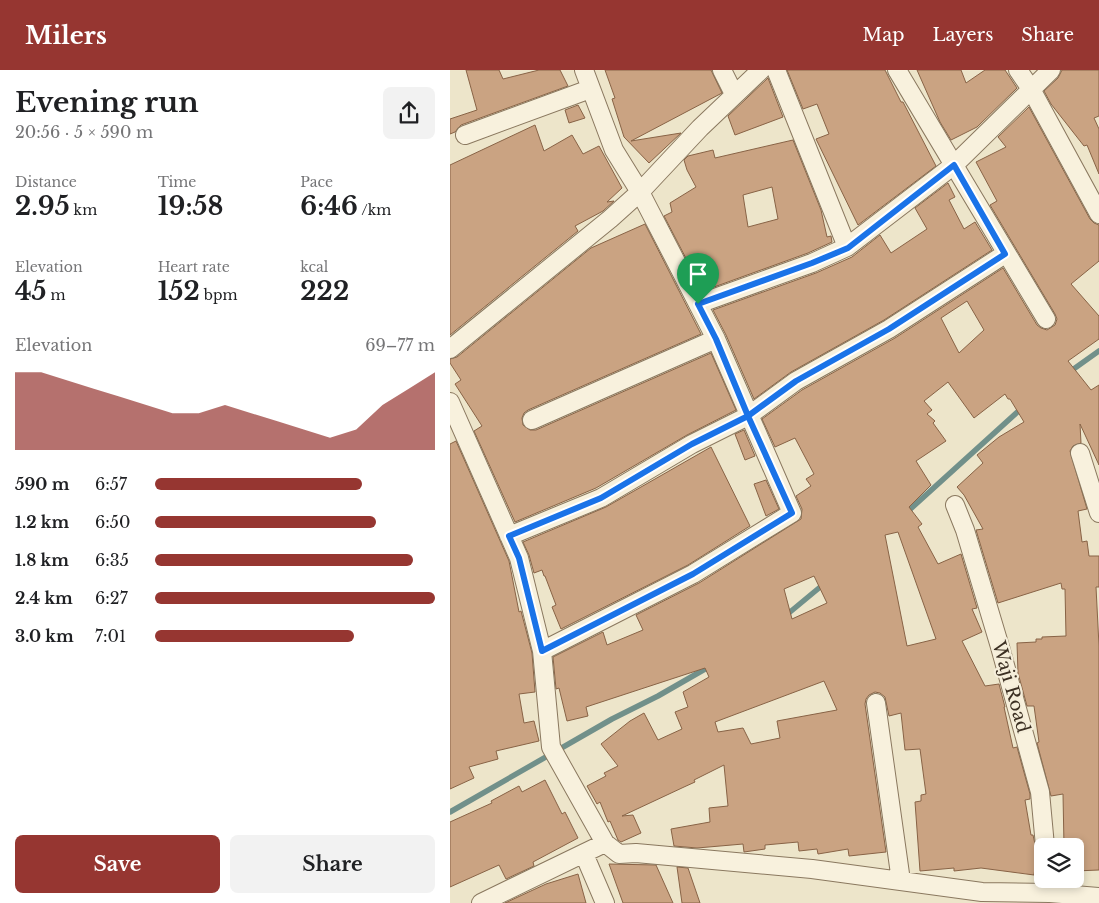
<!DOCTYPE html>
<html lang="en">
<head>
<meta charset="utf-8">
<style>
	:root { --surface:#fff; --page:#f2f2f2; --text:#202124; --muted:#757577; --accent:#963631 }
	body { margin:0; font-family:"Libre Baskerville",serif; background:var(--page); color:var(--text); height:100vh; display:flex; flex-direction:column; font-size:19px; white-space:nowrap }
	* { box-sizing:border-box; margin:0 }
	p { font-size:16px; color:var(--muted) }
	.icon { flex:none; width:28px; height:28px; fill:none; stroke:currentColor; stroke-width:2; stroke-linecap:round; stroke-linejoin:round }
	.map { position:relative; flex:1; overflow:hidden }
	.details { display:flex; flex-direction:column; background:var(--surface); width:450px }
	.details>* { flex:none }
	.buttons { position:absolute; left:584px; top:768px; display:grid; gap:10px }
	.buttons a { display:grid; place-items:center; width:50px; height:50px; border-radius:8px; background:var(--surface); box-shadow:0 2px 8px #0003; font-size:25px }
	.pin { position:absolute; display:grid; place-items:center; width:42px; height:42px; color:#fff; margin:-51px -21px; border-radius:50% 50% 50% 0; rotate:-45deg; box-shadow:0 0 5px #0007 }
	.pin .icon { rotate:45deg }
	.round { display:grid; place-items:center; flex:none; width:52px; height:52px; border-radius:8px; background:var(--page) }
	.overview { display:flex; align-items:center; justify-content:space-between; height:85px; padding:0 15px }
	h1 { font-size:28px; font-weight:700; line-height:38px }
	.figures { display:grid; grid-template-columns:repeat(3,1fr); gap:8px; height:85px; padding:5px 15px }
	.figures div { display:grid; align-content:center }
	.figures b { font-size:25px; font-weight:700 }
	.figures small { font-size:14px; font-weight:400 }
	.figures p { font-size:14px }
	.chart { height:140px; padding:10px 15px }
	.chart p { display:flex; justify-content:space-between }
	.chart svg { width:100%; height:90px; margin-top:5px; fill:var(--accent); opacity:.7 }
	.cta { display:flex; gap:10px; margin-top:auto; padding:10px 15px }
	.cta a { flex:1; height:58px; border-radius:8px; background:var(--accent); color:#fff; font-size:20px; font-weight:700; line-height:58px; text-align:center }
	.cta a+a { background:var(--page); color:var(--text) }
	ul { padding:0 15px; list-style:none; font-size:16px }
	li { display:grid; grid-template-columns:80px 60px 1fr; align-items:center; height:38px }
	li i { height:12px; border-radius:6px; background:var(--accent) }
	header { display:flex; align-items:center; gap:30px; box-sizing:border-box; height:70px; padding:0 25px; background:var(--accent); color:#fff }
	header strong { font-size:24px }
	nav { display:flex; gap:28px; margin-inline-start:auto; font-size:18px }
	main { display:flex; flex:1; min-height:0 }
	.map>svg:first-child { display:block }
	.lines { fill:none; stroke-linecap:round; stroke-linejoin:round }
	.stream { stroke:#71908a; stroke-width:5.5 }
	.building { fill:#caa382; stroke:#886346; fill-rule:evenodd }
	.street-casing { stroke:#8a785f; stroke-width:20 }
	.street { stroke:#f8f1dd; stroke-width:18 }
	.route-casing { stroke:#fff; stroke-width:10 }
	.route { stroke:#1a73e8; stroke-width:6 }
	.labels { text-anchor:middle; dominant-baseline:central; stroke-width:4.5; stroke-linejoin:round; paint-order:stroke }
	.street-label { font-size:18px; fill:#3b2f22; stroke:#f5eeda }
</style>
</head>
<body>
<header>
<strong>Milers</strong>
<nav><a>Map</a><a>Layers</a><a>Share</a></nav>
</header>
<main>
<section class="details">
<div class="overview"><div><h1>Evening run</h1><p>20:56 · 5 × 590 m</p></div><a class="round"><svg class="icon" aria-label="share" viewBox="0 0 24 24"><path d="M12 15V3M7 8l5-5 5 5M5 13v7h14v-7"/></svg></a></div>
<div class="figures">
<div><p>Distance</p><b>2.95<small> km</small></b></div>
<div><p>Time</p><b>19:58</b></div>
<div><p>Pace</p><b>6:46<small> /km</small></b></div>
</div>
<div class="figures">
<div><p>Elevation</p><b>45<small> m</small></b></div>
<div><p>Heart rate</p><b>152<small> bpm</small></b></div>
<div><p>kcal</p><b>222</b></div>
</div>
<div class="chart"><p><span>Elevation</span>69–77 m</p>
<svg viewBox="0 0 160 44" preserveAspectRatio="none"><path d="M0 44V6L10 6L20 10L30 14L40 18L50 22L60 26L70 26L80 22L90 26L100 30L110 34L120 38L130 34L140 22L150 14L160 6V44z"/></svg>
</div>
<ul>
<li><b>590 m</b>6:57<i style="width:74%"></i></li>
<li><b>1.2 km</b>6:50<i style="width:79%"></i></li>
<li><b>1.8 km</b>6:35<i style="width:92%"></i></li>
<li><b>2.4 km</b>6:27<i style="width:100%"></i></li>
<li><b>3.0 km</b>7:01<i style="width:71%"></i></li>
</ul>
<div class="cta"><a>Save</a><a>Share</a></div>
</section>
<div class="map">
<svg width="649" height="833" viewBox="0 0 649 833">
	<rect width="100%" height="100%" fill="#ede5ca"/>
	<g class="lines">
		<path class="stream" d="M618 303 649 281
			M456 443 573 337
			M334 547 375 513
			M0 742 162 649 208 626 262 595"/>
	</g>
	<path class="building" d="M16 0H49L53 9 89 0H110L118 16 11 55 5 62 0 64V49L27 40Z
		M155 0H261L272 23 181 71 231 63 199 93 174 67 162 29 165 28Z
		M337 0H435L451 32H453L486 96 408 155 366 69 379 64 367 34 353 39Z
		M467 0H511L516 13 535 0H555L567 18 527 57 501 70 490 52Z
		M612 0H649V46L644 48 649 59V104L637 75 634 76 601 34 594 21 608 8Z
		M318 8 333 47 285 65 278 46Z
		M128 35 135 48 119 53 115 40Z
		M579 37 640 149 644 153 649 155V191L621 214 649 246V269L618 291 641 320 649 315V395L630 354 631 373 623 376 620 381 637 439 628 441 632 472 637 471 639 486H649V517H646L649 576V800L625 801V776H614L613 724 601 726 587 673 589 672 584 636H577L568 603 567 573 586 572V569H592V567L616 566 615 519H612L611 513 548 533 526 460 533 459 514 425 507 417 533 393 527 385 549 367 574 352 560 329H558L555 324 524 348 498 312 474 331 482 340 477 344 485 351 483 353 496 371 466 391 481 415 459 437 472 454 468 457 488 494 511 484 527 538 522 539 532 562 512 571 535 616 549 614 555 637H554L563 678 567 677 580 724V729L575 730 581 765H583L587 783 584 805 531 798 504 801V798L470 801 465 732 471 731V725L476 724 470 679 455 680 451 643 439 646 435 627 430 623 425 622 419 625 416 629 415 634 436 782 399 786 398 779 368 784 367 779 349 781 348 772 315 775V779L294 782 293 774 247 778 224 776 221 759 260 752 259 738 278 736 274 695 244 710 245 712 234 717 172 746 183 745 191 763 171 772 168 770 160 751 158 752 150 732 147 734 137 716 156 706 154 703 168 696 151 674 180 651 194 643 208 670 232 659 225 642 238 637 233 622 259 607 255 598 136 637 138 646 117 651 109 618 106 619 103 587 153 562 157 575 193 560 186 545 249 513 351 449 352 439 346 426 361 416 356 409 364 404 345 368 325 377 312 349 352 320 445 268 553 198 587 255 591 258 597 260 605 255 607 249 605 244 540 135 547 131 526 92 556 77 548 67ZM517 231 534 260 509 283 491 248ZM448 462 486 569 457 576 435 465ZM364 506 377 533 342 549 334 519ZM374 611 387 640 327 651 330 668 301 674 293 658 268 662 265 652Z
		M85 55 94 81 122 65 133 84 149 76 172 118 157 132 164 131 153 141 125 156 128 161 0 265V95Z
		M343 70 371 140 377 167 381 166 382 172 358 183 253 221 214 146 222 142 220 133 246 117 237 100 234 90 238 86 263 80 265 88ZM322 117 328 149 298 157 293 125Z
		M498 113 505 127 499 130 514 159 525 152 542 180 434 250 341 302 304 329 276 265 263 240 366 203 402 187 430 165 441 183 477 159 465 138Z
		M195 154 251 264 78 340 74 343 72 348 73 355 80 360H86L261 283 286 340 237 365 146 418 65 452 24 361 32 356 5 314 11 310 0 293V289L7 287 141 178Z
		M294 360 305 386 295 390 285 364Z
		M6 371 59 491 69 542 71 541 82 583 85 622 69 624 74 653 84 651 89 671 46 681 48 689 19 697 24 708 0 719V374Z
		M261 377 300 456 238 495 111 559 102 537 106 535 95 506H94L92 500 84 503 79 485 73 472 156 437Z
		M316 410 329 439 316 446 304 414Z
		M95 710 112 744 115 742 128 768 83 792 84 796 56 809 49 795 0 817V752L42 733 41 731 69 716 72 722Z
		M159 794 206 795 223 833H173Z
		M227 797 238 798 250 833H232Z
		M128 804 136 833H55L96 814Z"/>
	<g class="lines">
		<defs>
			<path id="street" d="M272 0 284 24
				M326 0 397 177
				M447 0 596 249
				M568 0 581 19 649 144
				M15 65 140 19
				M248 234 362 193 397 177 504 95 601 0
				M0 279 160 149 190 122 250 58 311 0
				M0 332 69 488 92 581 101 677 155 773 169 784 186 783 362 799 532 822 600 823 649 827
				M82 350 266 269
				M630 383 649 443
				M505 435 515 460 550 577 590 722 595 776
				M59 466 151 428 242 374 298 346 346 311 439 259 555 184
				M92 581 243 504 342 443 266 269 190 122 164 80 134 0
				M426 633 451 811
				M134 784 155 833
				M31 833 155 773"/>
		</defs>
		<use href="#street" class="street-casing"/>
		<use href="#street" class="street"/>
	</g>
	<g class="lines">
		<defs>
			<path id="route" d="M248 234 266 269 298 346 242 374 151 428 59 466 69 488 92 581 243 504 342 443 298 346 346 311 439 259 555 184 504 95 398 178 362 193 248 234"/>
		</defs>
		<use href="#route" class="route-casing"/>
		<use href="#route" class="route"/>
	</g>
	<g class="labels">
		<g class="street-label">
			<text transform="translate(561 617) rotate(74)">Waji Road</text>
		</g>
	</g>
</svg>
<div class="buttons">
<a><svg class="icon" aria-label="layers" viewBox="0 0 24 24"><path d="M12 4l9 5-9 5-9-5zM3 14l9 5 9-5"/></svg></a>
</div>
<div class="pin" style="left:248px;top:234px;background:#1e9e55"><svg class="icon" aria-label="arrive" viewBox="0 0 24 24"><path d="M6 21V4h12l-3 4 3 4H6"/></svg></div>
</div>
</main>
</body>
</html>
